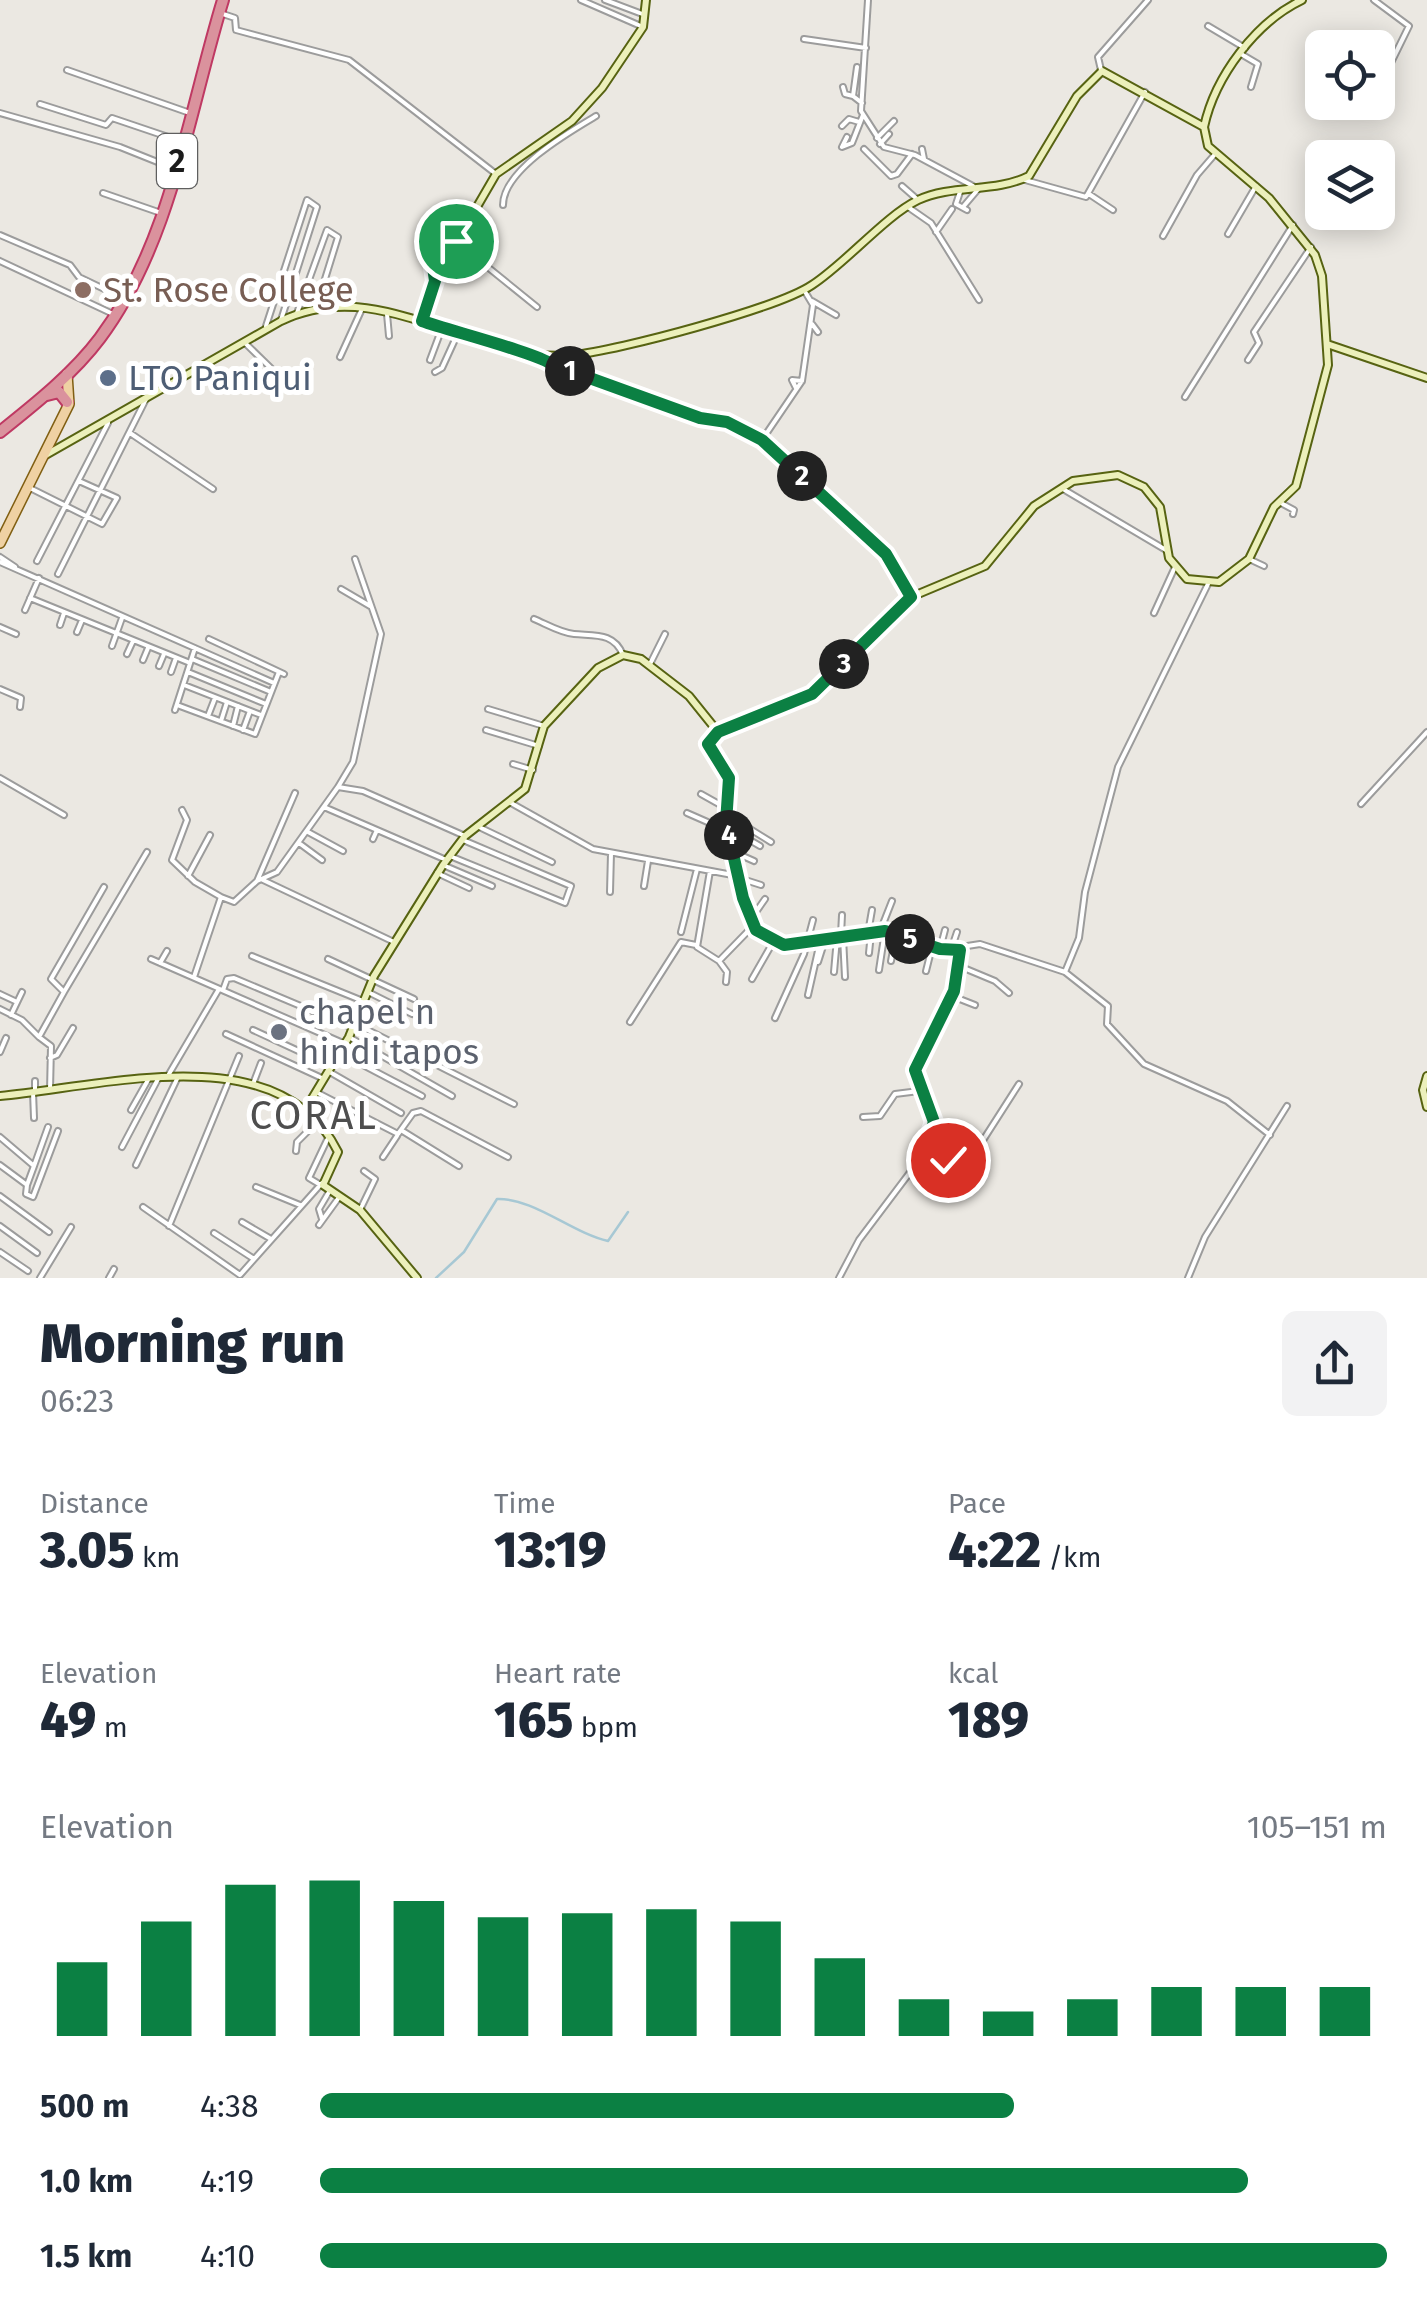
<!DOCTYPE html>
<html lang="en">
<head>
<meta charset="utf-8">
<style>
	:root { --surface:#fff; --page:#f2f2f3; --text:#1f2937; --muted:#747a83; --accent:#0b8043 }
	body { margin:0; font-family:"Fira Sans",sans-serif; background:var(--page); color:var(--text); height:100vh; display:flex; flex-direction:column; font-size:38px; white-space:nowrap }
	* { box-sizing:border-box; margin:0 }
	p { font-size:32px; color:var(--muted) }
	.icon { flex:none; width:55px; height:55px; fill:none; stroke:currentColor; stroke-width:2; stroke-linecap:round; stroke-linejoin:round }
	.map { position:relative; height:1278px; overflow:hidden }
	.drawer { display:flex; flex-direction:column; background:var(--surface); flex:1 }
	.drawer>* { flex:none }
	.buttons { position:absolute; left:1305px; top:30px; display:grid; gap:20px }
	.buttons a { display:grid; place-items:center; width:90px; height:90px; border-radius:15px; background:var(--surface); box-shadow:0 5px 25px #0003; font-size:50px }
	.pin { position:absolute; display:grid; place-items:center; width:85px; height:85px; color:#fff; margin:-42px; border:5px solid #fff; border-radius:50%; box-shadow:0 2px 10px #0007 }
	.km { position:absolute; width:50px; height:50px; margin:-25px; border-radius:50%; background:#222; color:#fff; font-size:28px; line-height:50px; text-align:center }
	.round { display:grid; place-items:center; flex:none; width:105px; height:105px; border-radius:15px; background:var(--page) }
	.headline { display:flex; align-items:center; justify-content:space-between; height:170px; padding:0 40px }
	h1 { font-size:55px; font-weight:800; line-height:75px }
	.figures { display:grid; grid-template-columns:repeat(3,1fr); gap:15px; height:170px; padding:10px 40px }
	.figures div { display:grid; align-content:center }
	.figures b { font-size:50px; font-weight:800 }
	.figures small { font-size:28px; font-weight:400 }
	.figures p { font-size:28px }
	.chart { height:280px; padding:20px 40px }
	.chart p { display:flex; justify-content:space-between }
	.chart svg { width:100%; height:180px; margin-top:10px; stroke:var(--accent); stroke-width:6 }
	ul { padding:0 40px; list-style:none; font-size:32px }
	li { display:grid; grid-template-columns:160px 120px 1fr; align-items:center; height:75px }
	li i { height:25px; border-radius:12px; background:var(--accent) }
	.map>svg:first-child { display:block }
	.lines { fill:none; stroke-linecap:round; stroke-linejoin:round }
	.stream { stroke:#a7c8d4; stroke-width:2.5 }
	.street-casing { stroke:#9c9c9c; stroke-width:8 }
	.secondary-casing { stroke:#576312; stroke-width:10 }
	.primary-casing { stroke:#805f12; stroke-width:12 }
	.highway-casing { stroke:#bf3963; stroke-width:14 }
	.street { stroke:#fff; stroke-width:4 }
	.secondary { stroke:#ecf0bb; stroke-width:6 }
	.primary { stroke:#efd1a3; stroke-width:9 }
	.highway { stroke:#da929d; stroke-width:10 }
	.route-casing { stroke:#fff; stroke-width:20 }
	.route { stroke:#0b8043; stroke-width:12 }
	.education-dot { fill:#8d6e63; stroke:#fff; stroke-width:4 }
	.service-dot { fill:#5c6f8a; stroke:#fff; stroke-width:4 }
	.worship-dot { fill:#6b7280; stroke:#fff; stroke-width:4 }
	.labels { text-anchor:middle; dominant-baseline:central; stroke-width:10; stroke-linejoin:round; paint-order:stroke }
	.shield { fill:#fff; stroke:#5f5f5f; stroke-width:2.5 }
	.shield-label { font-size:32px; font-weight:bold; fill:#1b1b1b }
	.education-label { font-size:35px; fill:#785e54; stroke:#fff; text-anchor:start }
	.service-label { font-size:35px; fill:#4e5e75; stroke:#fff; text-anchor:start }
	.worship-label { font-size:35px; fill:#5b616d; stroke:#fff; text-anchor:start }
	.quarter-label { font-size:40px; letter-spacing:2.5px; fill:#4e4e4e; stroke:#fff }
</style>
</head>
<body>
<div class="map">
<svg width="1427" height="1278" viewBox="0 0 1427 1278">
	<rect width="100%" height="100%" fill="#ebe8e2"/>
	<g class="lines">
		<path class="stream" d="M436 1278 464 1252 497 1199C534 1198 572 1233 608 1241L628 1212"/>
		<defs>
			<path id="street" d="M581 0 643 27
				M605 0 645 15
				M868 0 861 111 884 147 915 155 973 186
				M1374 0 1409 26 1384 77
				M223 14 235 18 236 30 349 60 496 174
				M1208 26 1245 48
				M804 39 866 48
				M1241 54 1258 64 1251 87
				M857 67 853 96 862 103
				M67 70 190 113
				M1101 70 1098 57 1148 0
				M843 87 845 94 853 96
				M40 104 106 125 112 118 183 142
				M0 113 120 147 175 169
				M842 126 849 119 859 122
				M847 137 842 147 852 143 863 115
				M877 138 894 121
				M880 144 889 134
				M864 149 891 176 897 174 912 154
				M922 149 924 159
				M1025 180 1086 197 1145 92
				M902 186 918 200
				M960 192 956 204 967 210
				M103 193 161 213
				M1089 194 1113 210
				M503 205C503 170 569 132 596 116
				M908 207 931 223 979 300
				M963 207 980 187
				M936 232 952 209
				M1228 234 1256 186
				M0 235 70 265 79 277 125 299
				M448 235 537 307
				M1163 236 1197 175 1216 153
				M456 241 470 226 485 232
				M0 261 113 314
				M804 290 813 305 802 381 762 440 881 548 911 597
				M812 301 836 315
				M297 313 327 230 338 237 316 308
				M387 314 389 336
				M812 324 818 332
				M266 326 307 200 317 207 281 320
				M244 342 276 373
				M340 357 361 311
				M544 357 551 365 700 418 727 422 762 440
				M430 360 442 328
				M1248 360 1259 343 1254 332 1311 247
				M435 372 442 368 458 333
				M796 388 792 380 802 381
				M1185 397 1293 225
				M130 433 213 489
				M28 487 102 524 117 498 79 481
				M1063 489 1166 550
				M1279 502 1294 510 1293 514
				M0 557 15 567
				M355 559 381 634 353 762 338 787 363 791 465 836
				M1249 559 1264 566
				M37 561 108 423
				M0 562 274 683
				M58 574 146 399
				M341 589 370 606
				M30 598 190 663
				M25 610 39 578
				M1154 613 1175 567
				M534 619C546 624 561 633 574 634 594 636 614 632 623 655
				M60 625 64 613
				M0 627 16 634
				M77 632 82 620
				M209 639 284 674
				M112 646 122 618
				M127 654 133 641
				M192 659 271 692
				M143 660 148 648
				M650 664 665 634
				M844 664 858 673
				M159 666 164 654
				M171 672 176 658
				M188 672 266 704
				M184 685 261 715
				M0 689 21 698 20 707
				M177 705 255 734 279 672
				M488 709 544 726
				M175 710 195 648
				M208 716 215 698
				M221 721 227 702
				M233 726 238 706
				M243 730 250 711
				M486 730 539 746
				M717 732 708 744 729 778 726 823 743 897 753 926 767 938 791 945 885 931 942 950 980 944 1065 972 1079 938 1085 892 1118 767 1208 584
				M513 764 533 770
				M0 778 64 815
				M701 794 726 808
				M511 803 593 849 738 876
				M1361 804 1427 732
				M324 807 444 859
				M182 810 187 820 172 860 195 882 221 897
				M687 813 728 831
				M726 814 771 842
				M477 826 552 862
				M729 828 760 846
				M308 832 343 851
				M373 839 377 830
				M299 843 322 860
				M736 853 754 861
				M450 856 565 903 571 886 463 840
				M443 865 492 886
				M710 871 697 947 719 961 753 926
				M437 873 469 888
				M188 876 210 835
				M739 878 761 885
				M263 880 394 942
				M257 881 295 793
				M644 886 648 861
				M610 892 611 853
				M751 919 765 899
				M881 929 892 901
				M681 932 697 869
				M868 933 872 910
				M841 935 842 915
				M843 937 845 977
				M940 949 945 930
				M951 950 957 932
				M869 953 871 933
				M252 956 363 1001
				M151 959 343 1043
				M328 959 414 999
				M719 961 727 972 726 982
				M891 961 896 934
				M818 962 825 940
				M160 963 167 951
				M959 966 995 981 1009 993
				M879 970 885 931
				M926 971 932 947
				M834 972 837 938
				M1065 972 1108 1006 1107 1024 1144 1064 1227 1101 1270 1135
				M194 977 221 897 234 902 257 881 277 872 338 787
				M752 979 772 944
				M223 990 227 979 234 978 353 1028
				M64 992 147 852
				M368 992 412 1014
				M0 994 17 1002
				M808 995 820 942
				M952 996 975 1005
				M0 1009 22 1020 39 1037
				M11 1015 22 992
				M775 1018 804 954 813 920
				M630 1022 681 942 696 945
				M354 1023 514 1104
				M253 1030 331 1066
				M226 1034 324 1079
				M349 1037 452 1096
				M0 1052 6 1038
				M342 1054 422 1096
				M50 1058 57 1055 73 1028
				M328 1071 401 1113
				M169 1074 219 989
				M253 1084 261 1063
				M50 1090 51 1046 39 1037 64 992 51 979 104 887
				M33 1092 34 1118
				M35 1092V1081
				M316 1092 398 1134 413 1113 421 1111 508 1157
				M131 1110 148 1080
				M863 1117 880 1116 895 1094 919 1091
				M401 1130 459 1166
				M0 1137 34 1166 27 1185 0 1165
				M929 1143 953 1163 971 1159 1019 1084
				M122 1147 158 1079
				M296 1151 297 1142 316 1123
				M383 1157 397 1136
				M136 1165 177 1079
				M34 1166 48 1127
				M319 1184 309 1178 327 1140
				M27 1185 26 1194 33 1197 58 1131
				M256 1187 300 1205
				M0 1196 49 1232
				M143 1207 240 1275 322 1183
				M360 1210 375 1179 364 1171
				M322 1219 319 1209 329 1192
				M242 1222 271 1239
				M319 1225 340 1196
				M0 1226 37 1253
				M169 1226 239 1056
				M214 1233 254 1259
				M0 1252 28 1271
				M40 1278 71 1227
				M109 1278 114 1269
				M839 1278 859 1240 911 1171 931 1134 934 1122 915 1070 954 991 960 950
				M1188 1278 1205 1237 1287 1106"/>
			<path id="secondary" d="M423 321 435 281 432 260 442 242 478 205 496 174 572 121 602 88 643 27 646 0
				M1327 344 1427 378
				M44 456 281 321C383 272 471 365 573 355 617 351 778 308 812 285 846 263 885 216 918 200 952 184 995 193 1029 176L1077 96 1102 71 1204 127
				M1427 1076 1423 1090 1427 1107
				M0 1096C102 1087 280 1034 338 1152L323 1185 360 1210 417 1278
				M305 1110 349 1037 374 976 443 865 465 836 525 789 544 726 598 668 623 655 641 659 689 696 718 732 731 728 812 694 911 597 985 566 1034 506 1073 481 1118 475 1144 487 1160 507 1169 558 1187 579 1219 582 1249 559 1274 507 1296 486 1328 365 1322 276 1315 255 1269 198 1208 146 1204 127C1215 76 1256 22 1302 0"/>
			<path id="primary" d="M0 543 69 404 67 374"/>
			<path id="highway" d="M47 395 59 392 67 402
				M0 432C35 404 73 374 100 338 171 243 189 111 223 0"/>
		</defs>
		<use href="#street" class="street-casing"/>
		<use href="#secondary" class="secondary-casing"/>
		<use href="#primary" class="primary-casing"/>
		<use href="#highway" class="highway-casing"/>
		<use href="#street" class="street"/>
		<use href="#secondary" class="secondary"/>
		<use href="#primary" class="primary"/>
		<use href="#highway" class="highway"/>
	</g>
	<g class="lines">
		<defs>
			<path id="route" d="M456 241 448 235 432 260 435 281 422 321C447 330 537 353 551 364L700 418 727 422 762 440 886 554 911 597 812 694 718 732 708 744 729 778 726 823 743 898 756 930 784 945 885 931 940 949 960 950 954 991 915 1070 934 1122 927 1141 948 1160"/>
		</defs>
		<use href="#route" class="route-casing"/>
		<use href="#route" class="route"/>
	</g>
	<circle class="education-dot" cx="83" cy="290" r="10"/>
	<circle class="service-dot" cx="108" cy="378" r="10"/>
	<circle class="worship-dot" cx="279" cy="1032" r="10"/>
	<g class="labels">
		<rect class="shield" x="157" y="134" width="40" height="54" rx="8"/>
		<g class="shield-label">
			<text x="177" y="161">2</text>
		</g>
		<g class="education-label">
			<text x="103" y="290">St. Rose College</text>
		</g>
		<g class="service-label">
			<text x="128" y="378">LTO Paniqui</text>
		</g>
		<g class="worship-label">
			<text x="299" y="1012">chapel n<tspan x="299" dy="40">hindi tapos</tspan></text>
		</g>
		<g class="quarter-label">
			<text x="314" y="1116">CORAL</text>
		</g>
	</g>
</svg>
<div class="buttons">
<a><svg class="icon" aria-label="locate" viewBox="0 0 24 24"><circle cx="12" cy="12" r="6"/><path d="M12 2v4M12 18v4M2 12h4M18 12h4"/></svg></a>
<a><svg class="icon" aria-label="layers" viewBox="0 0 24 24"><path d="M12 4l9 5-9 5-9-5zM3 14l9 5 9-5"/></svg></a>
</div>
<div class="pin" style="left:456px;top:241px;background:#1e9e55"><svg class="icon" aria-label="arrive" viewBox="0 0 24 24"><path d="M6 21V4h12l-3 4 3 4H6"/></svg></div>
<div class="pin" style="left:948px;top:1160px;background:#d93025"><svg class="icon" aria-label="check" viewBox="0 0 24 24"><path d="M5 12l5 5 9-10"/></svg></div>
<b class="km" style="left:570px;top:371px">1</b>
<b class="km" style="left:802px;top:476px">2</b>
<b class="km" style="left:844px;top:664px">3</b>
<b class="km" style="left:729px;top:835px">4</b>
<b class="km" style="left:910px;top:939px">5</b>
</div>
<section class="drawer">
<div class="headline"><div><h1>Morning run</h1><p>06:23</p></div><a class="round"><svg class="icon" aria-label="share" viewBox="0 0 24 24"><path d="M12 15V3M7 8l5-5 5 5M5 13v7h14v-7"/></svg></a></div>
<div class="figures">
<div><p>Distance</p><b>3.05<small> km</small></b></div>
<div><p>Time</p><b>13:19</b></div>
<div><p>Pace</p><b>4:22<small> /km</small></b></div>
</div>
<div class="figures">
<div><p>Elevation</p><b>49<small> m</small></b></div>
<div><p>Heart rate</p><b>165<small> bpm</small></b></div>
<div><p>kcal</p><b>189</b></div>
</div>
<div class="chart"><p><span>Elevation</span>105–151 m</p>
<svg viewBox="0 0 160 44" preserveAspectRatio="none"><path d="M5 44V26M15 44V16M25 44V7M35 44V6M45 44V11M55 44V15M65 44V14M75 44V13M85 44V16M95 44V25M105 44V35M115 44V38M125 44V35M135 44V32M145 44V32M155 44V32"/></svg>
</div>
<ul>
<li><b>500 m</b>4:38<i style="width:65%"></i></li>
<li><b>1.0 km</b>4:19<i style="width:87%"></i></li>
<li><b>1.5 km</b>4:10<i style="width:100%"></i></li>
</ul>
</section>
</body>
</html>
